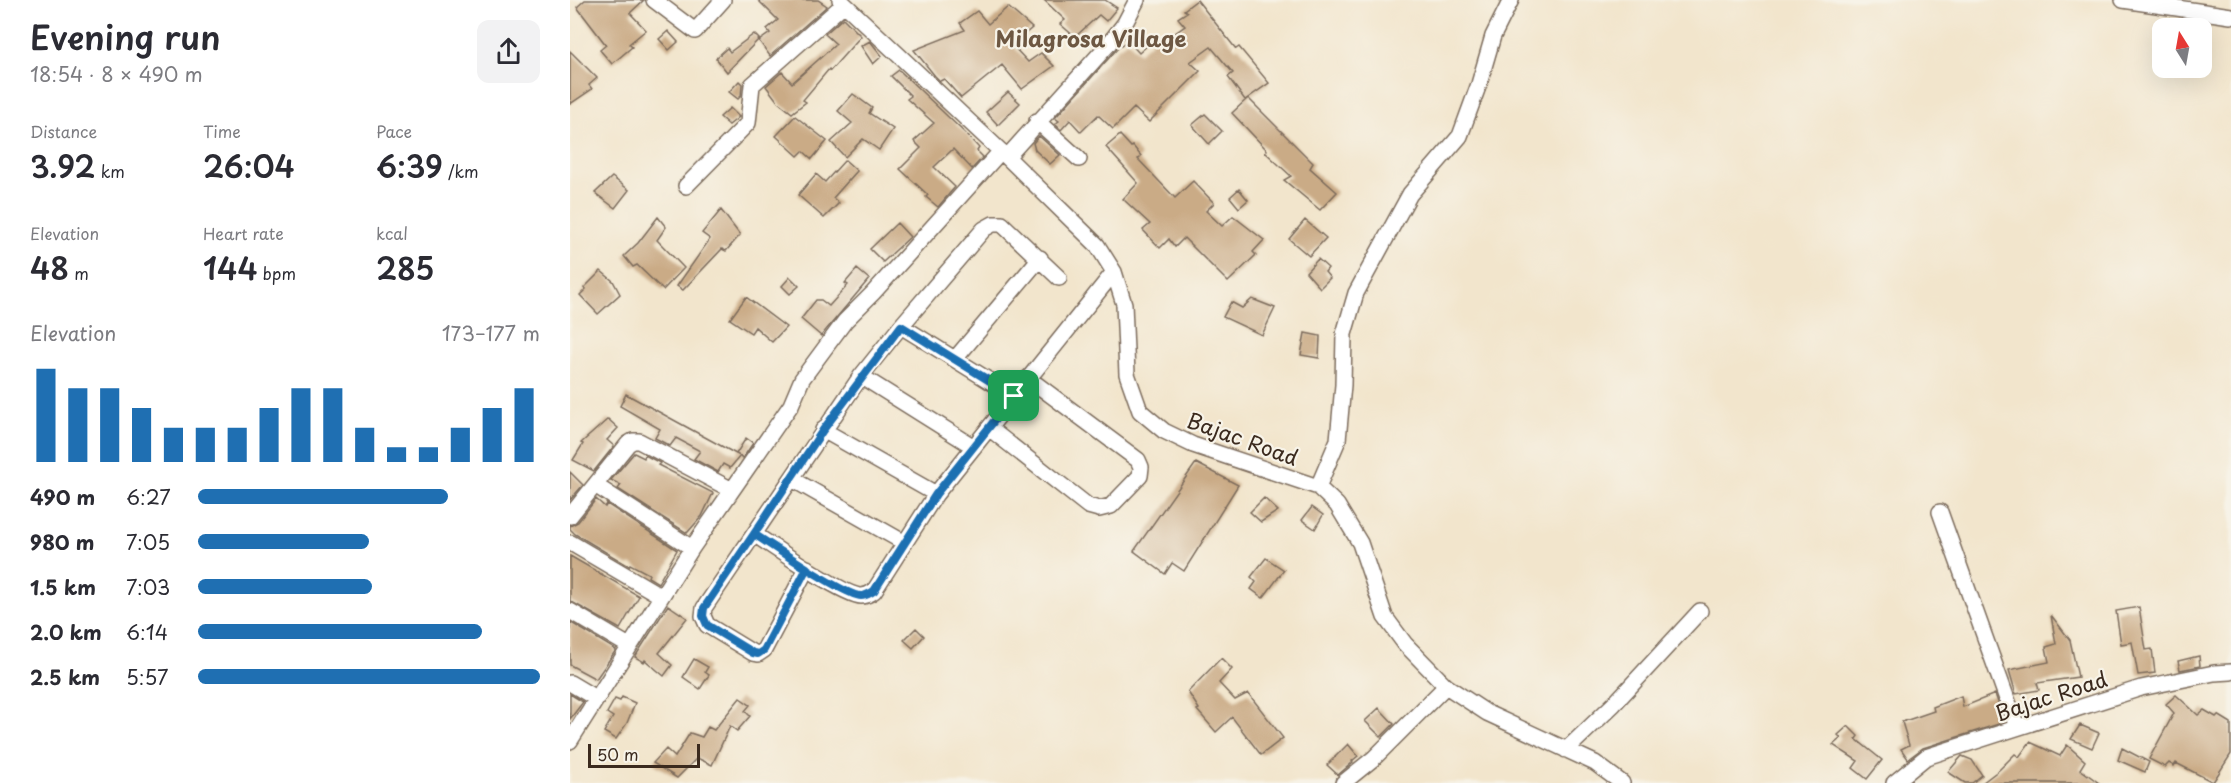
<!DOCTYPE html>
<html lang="en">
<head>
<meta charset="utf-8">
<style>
	:root { --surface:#fff; --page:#f2f2f3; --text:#2b2b33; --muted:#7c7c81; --accent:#1f6fb2 }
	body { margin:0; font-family:"Playpen Sans",sans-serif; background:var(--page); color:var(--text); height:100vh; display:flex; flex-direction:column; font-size:22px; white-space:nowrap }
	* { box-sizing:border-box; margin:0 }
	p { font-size:20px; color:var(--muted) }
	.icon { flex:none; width:33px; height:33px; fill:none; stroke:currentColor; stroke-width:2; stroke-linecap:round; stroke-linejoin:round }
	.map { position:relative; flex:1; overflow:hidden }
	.panel { display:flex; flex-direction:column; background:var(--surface); width:570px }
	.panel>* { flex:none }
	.needle { width:39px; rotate:349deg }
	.tools { position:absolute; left:1582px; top:18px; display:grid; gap:12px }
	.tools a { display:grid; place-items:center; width:60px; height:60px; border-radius:12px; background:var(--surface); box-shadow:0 6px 24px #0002; font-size:30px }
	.scale { position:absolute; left:18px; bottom:15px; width:112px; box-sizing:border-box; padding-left:6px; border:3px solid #3b2a1e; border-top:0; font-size:16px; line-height:21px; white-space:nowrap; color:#3b2a1e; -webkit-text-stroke:4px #f7f3e8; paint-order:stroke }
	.pin { position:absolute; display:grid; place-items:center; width:51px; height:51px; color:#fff; margin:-26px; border-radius:12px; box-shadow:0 3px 9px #0006 }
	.round { display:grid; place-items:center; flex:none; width:63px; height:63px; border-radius:12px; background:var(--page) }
	.summary { display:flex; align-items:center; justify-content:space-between; height:102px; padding:0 30px }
	h1 { font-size:33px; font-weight:600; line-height:45px }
	.figures { display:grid; grid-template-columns:repeat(3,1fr); gap:9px; height:102px; padding:6px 30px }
	.figures div { display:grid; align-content:center }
	.figures b { font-size:30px; font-weight:600 }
	.figures small { font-size:16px; font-weight:400 }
	.figures p { font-size:16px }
	.chart { height:168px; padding:12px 30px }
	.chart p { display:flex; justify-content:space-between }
	.chart svg { width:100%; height:108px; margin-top:6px; stroke:var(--accent); stroke-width:6 }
	ul { padding:0 30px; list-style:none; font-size:20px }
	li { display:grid; grid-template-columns:96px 72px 1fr; align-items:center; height:45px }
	li i { height:15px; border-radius:8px; background:var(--accent) }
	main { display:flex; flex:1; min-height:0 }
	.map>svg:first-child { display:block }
	.building { fill:#caab86 }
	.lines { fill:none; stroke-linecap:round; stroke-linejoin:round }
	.minor-casing { stroke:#7b6b5b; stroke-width:18 }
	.minor { stroke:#fff; stroke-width:15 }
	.route-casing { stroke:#fff; stroke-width:12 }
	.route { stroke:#1f6fb2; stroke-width:8 }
	.labels { text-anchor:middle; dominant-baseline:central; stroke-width:4.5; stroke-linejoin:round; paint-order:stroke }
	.street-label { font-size:21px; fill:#3b2a1e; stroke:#f7f3e8 }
	.neighbourhood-label { font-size:22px; font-weight:bold; fill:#6d5742; stroke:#f7f3e8 }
</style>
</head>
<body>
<main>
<section class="panel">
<div class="summary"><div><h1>Evening run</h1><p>18:54 · 8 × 490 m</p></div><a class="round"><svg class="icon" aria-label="share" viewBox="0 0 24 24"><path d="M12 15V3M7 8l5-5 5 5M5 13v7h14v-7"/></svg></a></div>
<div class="figures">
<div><p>Distance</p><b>3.92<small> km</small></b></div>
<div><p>Time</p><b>26:04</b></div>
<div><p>Pace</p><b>6:39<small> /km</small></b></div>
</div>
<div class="figures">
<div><p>Elevation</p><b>48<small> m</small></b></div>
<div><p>Heart rate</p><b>144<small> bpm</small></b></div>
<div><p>kcal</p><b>285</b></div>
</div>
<div class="chart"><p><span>Elevation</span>173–177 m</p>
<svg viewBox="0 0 160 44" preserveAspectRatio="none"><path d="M5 44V6M15 44V14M25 44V14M35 44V22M45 44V30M55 44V30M65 44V30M75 44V22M85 44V14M95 44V14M105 44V30M115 44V38M125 44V38M135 44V30M145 44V22M155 44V14"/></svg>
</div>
<ul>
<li><b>490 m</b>6:27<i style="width:73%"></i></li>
<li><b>980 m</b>7:05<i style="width:50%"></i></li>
<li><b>1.5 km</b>7:03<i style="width:51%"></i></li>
<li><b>2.0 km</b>6:14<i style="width:83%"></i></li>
<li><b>2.5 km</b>5:57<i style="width:100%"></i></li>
</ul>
</section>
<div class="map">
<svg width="1661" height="783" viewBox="0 0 1661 783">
	<rect width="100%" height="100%" fill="#f7f3e8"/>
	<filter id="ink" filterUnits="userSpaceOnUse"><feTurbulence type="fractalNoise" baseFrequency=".0167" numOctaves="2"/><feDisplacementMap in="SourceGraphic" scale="12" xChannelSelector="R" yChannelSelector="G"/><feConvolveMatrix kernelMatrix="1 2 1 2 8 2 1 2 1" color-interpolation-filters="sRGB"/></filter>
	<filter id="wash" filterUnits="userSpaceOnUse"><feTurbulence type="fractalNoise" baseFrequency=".008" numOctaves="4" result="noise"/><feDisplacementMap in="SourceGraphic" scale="24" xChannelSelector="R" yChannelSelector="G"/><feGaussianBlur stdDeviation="1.35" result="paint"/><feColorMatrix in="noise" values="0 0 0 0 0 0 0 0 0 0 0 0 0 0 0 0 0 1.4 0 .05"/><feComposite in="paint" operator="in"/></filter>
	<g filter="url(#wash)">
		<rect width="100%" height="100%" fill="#f2e5cc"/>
		<g id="blocks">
			<path class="building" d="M15 0H74L60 13 76 30 59 44 62 47 42 64 30 50 36 45 7 7Z
				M188 0H248L257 6 200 56 189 41 200 33 197 29 208 20Z
				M474 0H535L547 8 536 21 529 15 505 37 490 24 495 20Z
				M627 0 666 49 669 47 699 83 675 100 658 77 663 73 641 47 620 62 630 71 579 122 564 108 543 129 528 115 511 132 500 120 491 130 485 124 489 121 485 118 548 48 558 41 569 53 587 37 592 42 615 26 608 18 617 12 614 10Z
				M438 7 462 28 442 45 458 62 471 53 484 66 452 89 432 65 391 98 374 79 370 81 365 76 344 50 395 30 390 23 407 11 418 24Z
				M273 18 291 36 260 71 259 69 233 100 236 102 222 113 208 102 196 86 212 72 222 83 266 44 255 34Z
				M98 31 108 42 99 50 89 39Z
				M184 34 189 39 157 72 146 58 157 48 160 52Z
				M300 41 312 56 303 64 291 46Z
				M0 51 27 78 19 85 22 89 0 104Z
				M329 70 395 133 409 148 407 151 413 157 402 169 383 149 364 167 385 187 368 207 356 197 358 195 330 169 351 148 344 141 364 123 337 99 341 96 321 76Z
				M169 81 172 84 171 96 168 99 159 92Z
				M438 92 450 103 428 125 416 112Z
				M283 94 302 108 299 113 323 129 309 150 293 139 275 157 261 142 282 123 268 111Z
				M678 98 743 163 740 168 767 192 750 210 714 180 721 176 695 152 697 150 662 113Z
				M160 108 169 117 159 125 150 117Z
				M635 114 652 131 639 144 622 125Z
				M225 116 257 141 242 159 233 151 228 156 206 136Z
				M550 135 561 147 563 146 571 156 568 159 605 198 623 181 644 203 636 211 652 226 663 216 694 240 683 252 686 255 658 282 614 238 605 247 599 239 590 248 573 230 580 224 553 199 568 183 536 147Z
				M469 136 490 155 480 164 465 150 463 143Z
				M275 160 287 171 263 198 269 203 254 218 228 195 246 174 255 182Z
				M42 177 59 190 45 208 25 193Z
				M669 189 678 200 669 208 660 197Z
				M151 210 170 235 156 251 152 249 113 290 107 286 140 239 132 233Z
				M88 217 96 227 87 240 114 268 93 290 67 265 63 267 54 256 68 243Z
				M735 220 756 238 739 256 719 239Z
				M327 223 340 237 313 262 300 249Z
				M748 259 758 268 755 272 760 278 750 288 736 272Z
				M287 269 299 279 251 336 231 319 246 300H251L259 306 278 285 275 283Z
				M31 271 43 281 50 294 28 314 10 295 16 289 14 288Z
				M220 277 229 286 220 294 212 286Z
				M176 297 216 327 202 342 185 327 181 333 160 319Z
				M682 299 705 308 692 335 653 317 661 302 672 308Z
				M735 333 750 336 749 358 731 355Z
				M56 394 166 454 170 456 160 468 153 464 148 472 124 459 130 451 106 438 100 446 85 438 90 429 50 406Z
				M38 419 48 428 37 440 44 446 24 471 3 460 13 444 11 443Z
				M176 438 183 443 173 458 166 454Z
				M64 453 74 458 75 455 90 463 88 465 143 493 132 516 117 533 48 489 51 485 41 480Z
				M626 463 668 485 614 571 602 563 595 574 564 551Z
				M0 472 13 485 0 500Z
				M694 498 708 511 691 522 680 512Z
				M26 499 35 507 37 504 107 550 88 583 78 577 79 574 60 564 59 566 5 534 0 529V526L8 522Z
				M742 507 753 515 745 529 732 520Z
				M0 556 69 596 50 629 0 601Z
				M696 558 714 570 693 598 681 589 686 582 681 577Z
				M98 605 117 618 89 653 102 665 94 676 75 660 74 662 65 657Z
				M1569 607 1576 650 1582 649 1585 673 1568 675 1562 642 1551 644 1546 611Z
				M1481 615 1500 640 1508 677 1467 683 1469 690 1446 694 1439 670 1479 662 1476 647 1486 644Z
				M0 622 46 650 26 679 0 665Z
				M346 628 354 636 343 648 334 640Z
				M1629 656 1630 666 1610 670 1608 661Z
				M651 658 662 669 649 683 665 700 678 693 713 738 691 755 662 717 646 732 627 710 629 709 618 692Z
				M124 659 138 667 135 672 139 675 130 689 113 677Z
				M0 694 13 702 0 719Z
				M1425 694 1435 722 1353 748 1338 759 1331 749 1339 745 1332 722 1364 711 1363 707 1391 696 1393 707Z
				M1606 695 1628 715 1634 710 1646 717 1648 715 1661 723V754L1643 782 1606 763 1604 766 1599 763 1595 767 1579 759 1604 713 1596 704Z
				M52 697 65 703 57 723 46 739 34 732 43 717 37 713 45 699 50 701Z
				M170 698 180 705 175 711 180 716 167 731 160 726 142 765 127 758 107 778 83 763 96 749 105 757 120 733 132 737 138 727 144 730Z
				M809 708 824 724 811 737 795 721Z
				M1510 725 1529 733 1522 748 1501 739Z
				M1278 726 1288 736 1286 739 1312 760 1297 779 1283 768 1288 761 1263 745 1271 738 1268 735Z
				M1460 742 1490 756 1497 745 1515 761 1510 769 1529 783H1412L1429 770 1445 754 1449 757Z
				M778 744 788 756 782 761 783 762 768 775 757 765Z
				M1552 748 1579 762 1575 772 1548 760Z
				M1392 756 1402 760 1412 775 1402 783H1395L1378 772Z"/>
		</g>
	</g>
	<g filter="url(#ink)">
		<use href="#blocks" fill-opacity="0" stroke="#7b6b5b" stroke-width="1.5"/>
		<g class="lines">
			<defs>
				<path id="minor" d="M84 0 125 31 153 0
					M270 0 437 157 527 245 544 272 554 304 557 374 570 411 594 431 623 445 748 487 767 505 790 543 815 617 835 644 876 686 917 713 1025 763 1052 783
					M1553 0 1661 16
					M467 121 509 159
					M437 157 537 46 555 23 567 0
					M116 186 178 123 182 85 274 4
					M331 326 444 396
					M385 359 470 258
					M291 376 404 447
					M419 428 518 506 529 509 541 506 570 476 571 467 568 460 458 378
					M253 430 366 494
					M222 479 335 543
					M25 485 122 548
					M748 487 768 440 773 385 774 334 786 293 840 194 890 136 909 84 923 36 941 0
					M1370 512 1447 727
					M0 516 58 444 63 441H69L162 490
					M184 534C202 546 275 596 291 596 296 596 300 594 304 591L366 494 544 272
					M1 543 91 596
					M237 568 194 650 188 654 183 653 137 625 133 616 134 608 291 376 331 326 414 229 423 224H432L489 278
					M0 611 59 646
					M0 683 27 699
					M0 741 122 548 221 405 232 379 275 321 303 293 431 151
					M996 750 1044 704 1130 611
					M773 783 804 758 876 686
					M1324 783 1356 757 1571 688 1644 673 1661 672"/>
			</defs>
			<use href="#minor" class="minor-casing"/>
			<use href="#minor" class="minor"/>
		</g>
	</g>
	<g class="lines" filter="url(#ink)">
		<defs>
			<path id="route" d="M444 396 366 494 304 591C300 593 296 596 291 596 275 596 202 546 184 534L134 608 133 616 137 625 183 653 188 654 194 650 237 568 184 534 253 430 331 326 444 396"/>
		</defs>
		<use href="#route" class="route-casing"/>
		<use href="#route" class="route"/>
	</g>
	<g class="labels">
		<g class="street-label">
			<text transform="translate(673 438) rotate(20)">Bajac Road</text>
			<text transform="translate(1481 695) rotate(-18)">Bajac Road</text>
		</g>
		<g class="neighbourhood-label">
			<text x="521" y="37">Milagrosa Village</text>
		</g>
	</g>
</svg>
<div class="tools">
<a><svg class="needle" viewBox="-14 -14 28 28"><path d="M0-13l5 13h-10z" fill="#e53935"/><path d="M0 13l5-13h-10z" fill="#7c7c81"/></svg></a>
</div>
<div class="scale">50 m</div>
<div class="pin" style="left:444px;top:396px;background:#1e9e55"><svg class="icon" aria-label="arrive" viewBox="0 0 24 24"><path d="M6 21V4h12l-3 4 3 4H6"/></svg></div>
</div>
</main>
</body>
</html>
